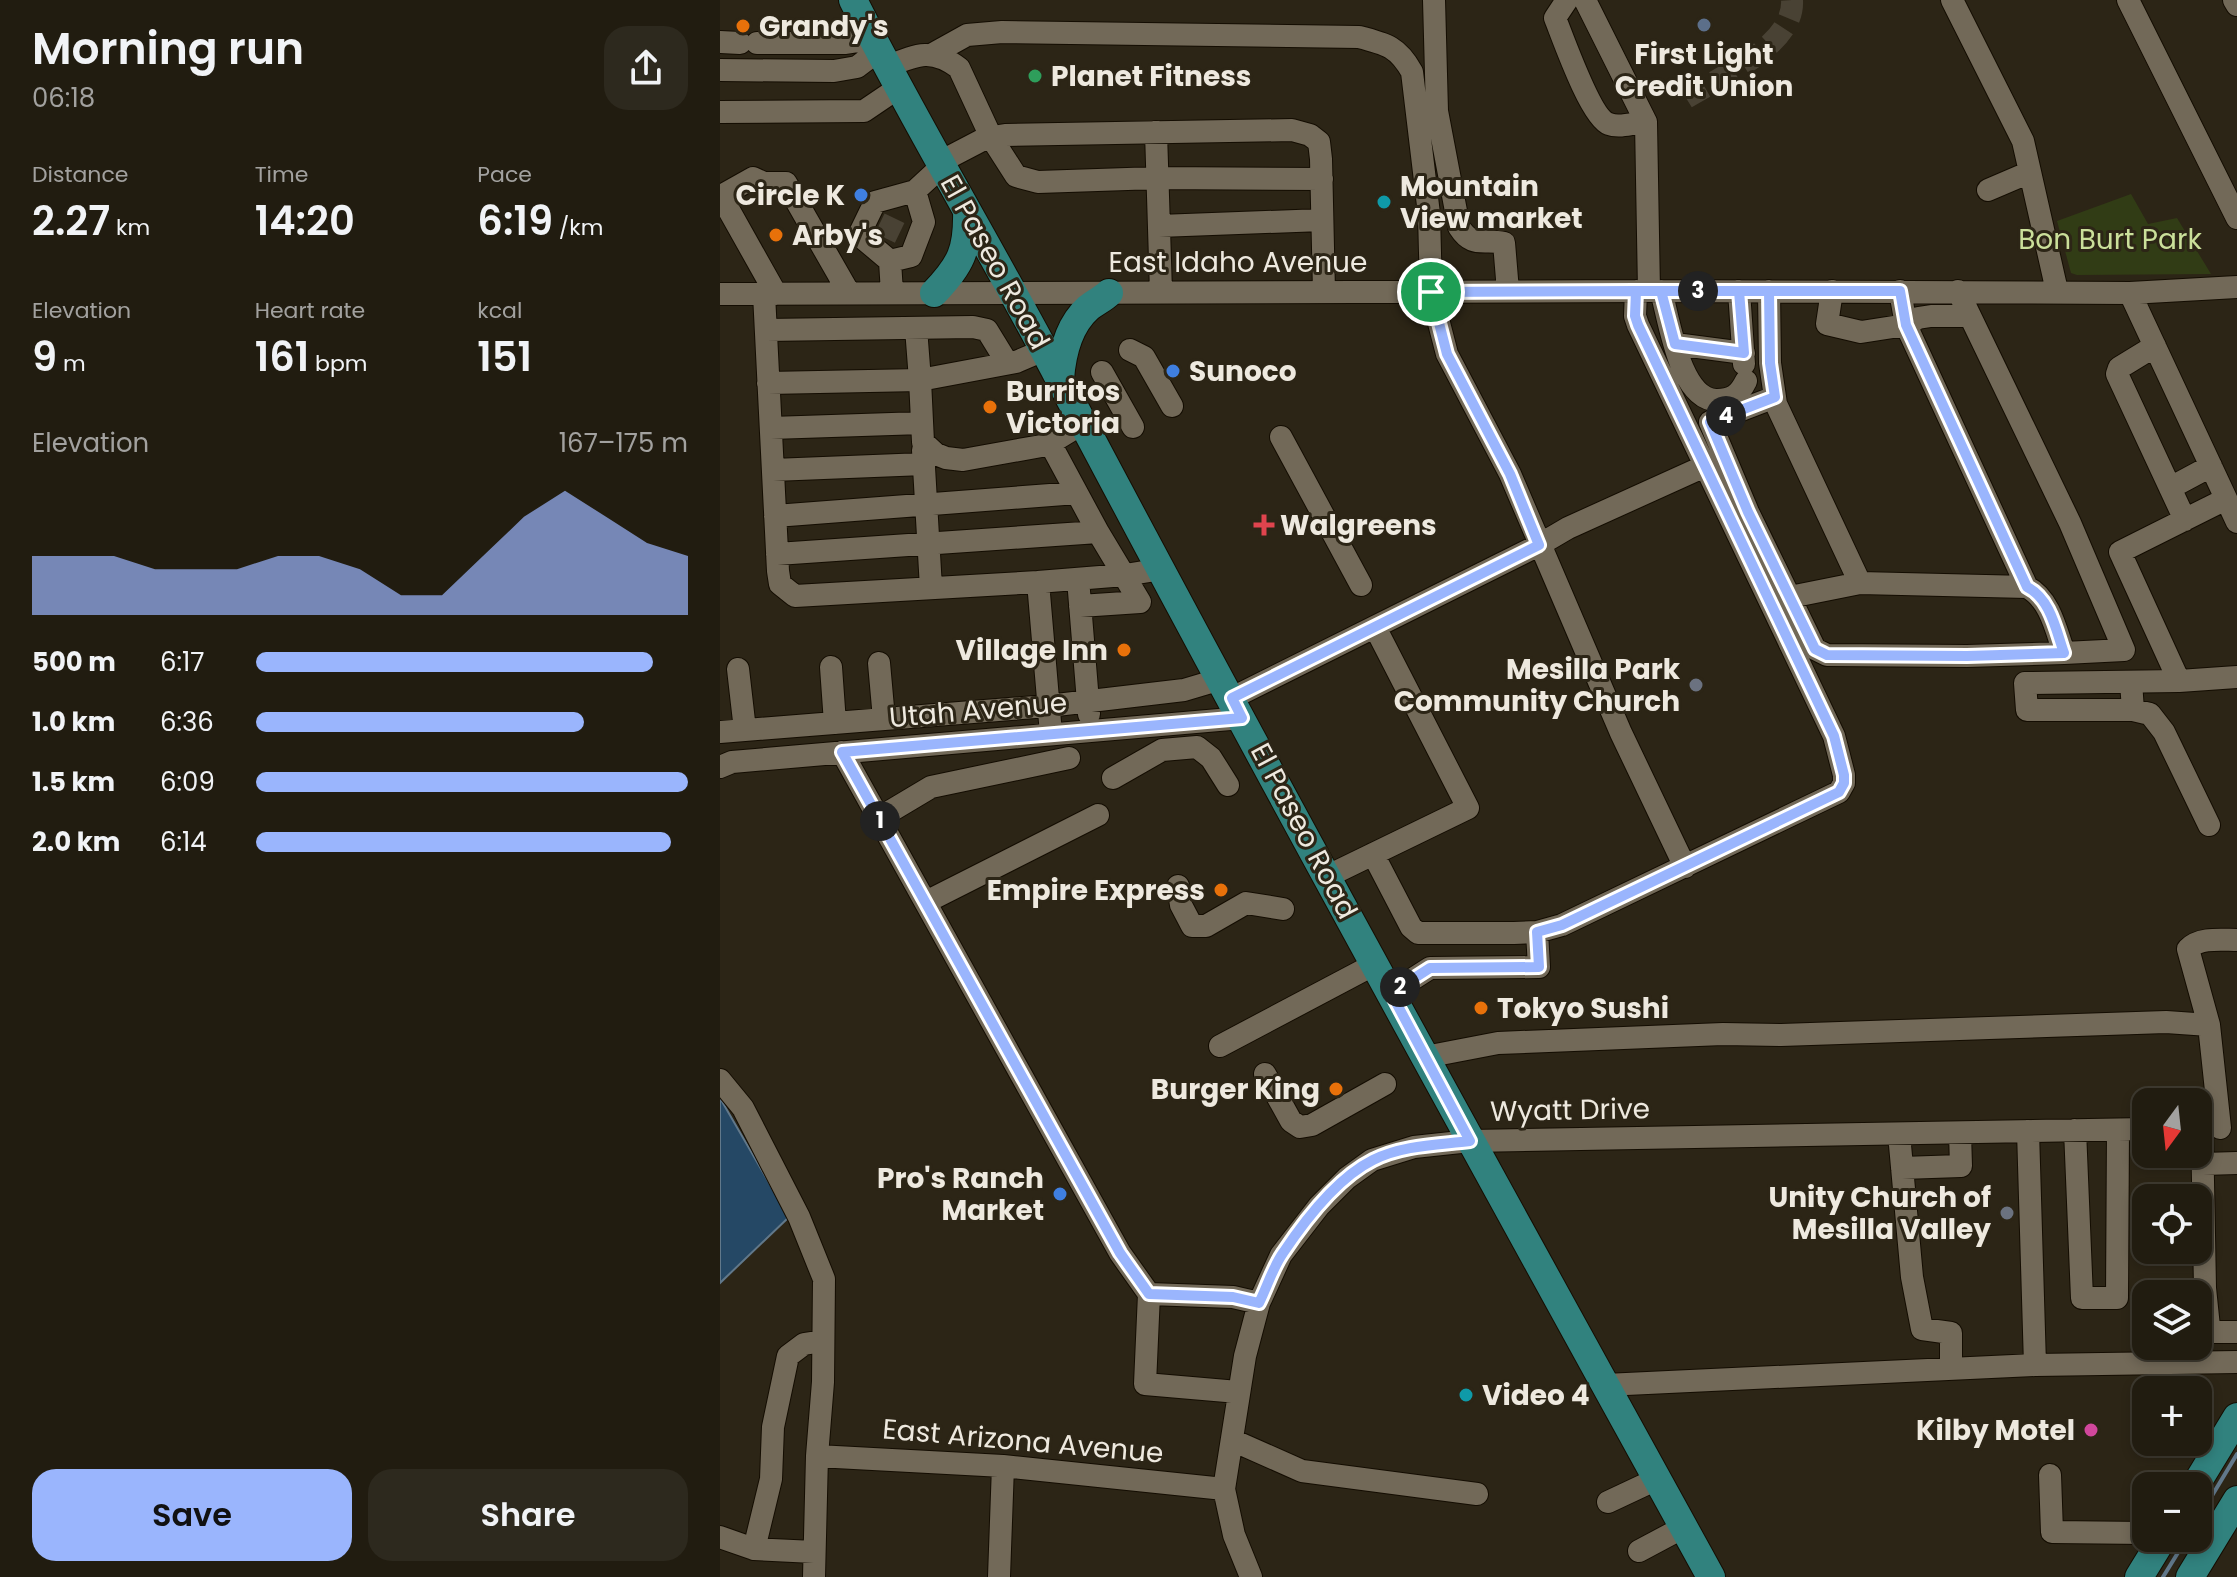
<!DOCTYPE html>
<html lang="en">
<head>
<meta charset="utf-8">
<style>
	:root { --surface:#211c10; --page:#2d291e; --text:#f1f3f6; --muted:#a2a19f; --line:#3e3a30; --accent:#9ab5fd }
	body { margin:0; font-family:Poppins,sans-serif; background:var(--page); color:var(--text); height:100vh; display:flex; flex-direction:column; font-size:30px; white-space:nowrap }
	* { box-sizing:border-box; margin:0 }
	p { font-size:26px; color:var(--muted) }
	.icon { flex:none; width:44px; height:44px; fill:none; stroke:currentColor; stroke-width:2; stroke-linecap:round; stroke-linejoin:round }
	.map { position:relative; flex:1; overflow:hidden }
	.sheet { display:flex; flex-direction:column; background:var(--surface); width:720px }
	.sheet>* { flex:none }
	.needle { width:52px; rotate:195deg }
	.buttons { position:absolute; left:1412px; top:1088px; display:grid; gap:16px }
	.buttons a { display:grid; place-items:center; width:80px; height:80px; border-radius:16px; background:var(--surface); box-shadow:0 4px 12px #0003,0 0 0 2px var(--line); font-size:40px }
	.pin { position:absolute; display:grid; place-items:center; width:68px; height:68px; color:#fff; margin:-34px; border:4px solid #fff; border-radius:50%; box-shadow:0 2px 8px #0007 }
	.km { position:absolute; width:40px; height:40px; margin:-20px; border-radius:50%; background:#222; color:#fff; font-size:22px; line-height:40px; text-align:center }
	.round { display:grid; place-items:center; flex:none; width:84px; height:84px; border-radius:24px; background:var(--page) }
	.head { display:flex; align-items:center; justify-content:space-between; height:136px; padding:0 32px }
	h1 { font-size:44px; font-weight:600; line-height:60px }
	.metrics { display:grid; grid-template-columns:repeat(3,1fr); gap:12px; height:136px; padding:8px 32px }
	.metrics div { display:grid; align-content:center }
	.metrics b { font-size:40px; font-weight:600 }
	.metrics small { font-size:22px; font-weight:400 }
	.metrics p { font-size:22px }
	.chart { height:224px; padding:16px 32px }
	.chart p { display:flex; justify-content:space-between }
	.chart svg { width:100%; height:144px; margin-top:8px; fill:var(--accent); opacity:.7 }
	.primary-button { display:flex; gap:16px; margin-top:auto; padding:16px 32px }
	.primary-button a { flex:1; height:92px; border-radius:24px; background:var(--accent); color:#111; font-size:32px; font-weight:600; line-height:92px; text-align:center }
	.primary-button a+a { background:var(--page); color:var(--text) }
	ul { padding:0 32px; list-style:none; font-size:26px }
	li { display:grid; grid-template-columns:128px 96px 1fr; align-items:center; height:60px }
	li i { height:20px; border-radius:10px; background:var(--accent) }
	main { display:flex; flex:1; min-height:0 }
	.map>svg:first-child { display:block }
	.green { fill:#313c15 }
	.water { fill:#254865; stroke:#61788a; stroke-width:2 }
	.lines { fill:none; stroke-linecap:round; stroke-linejoin:round }
	.stream { stroke:#61788a; stroke-width:4 }
	.minor-tunnel { stroke:#494234; stroke-width:22; stroke-dasharray:22 11; stroke-linecap:butt }
	.minor-casing { stroke:#140d02; stroke-width:24 }
	.major-casing { stroke:#140d02; stroke-width:30 }
	.minor { stroke:#726958; stroke-width:22 }
	.major { stroke:#31827e; stroke-width:28 }
	.route-casing { stroke:#fff; stroke-width:16 }
	.route { stroke:#9ab5fd; stroke-width:10 }
	.service-dot { fill:#5c6f8a; stroke:#2c2516; stroke-width:3 }
	.food-dot { fill:#e8710a; stroke:#2c2516; stroke-width:3 }
	.leisure-dot { fill:#2e9e5b; stroke:#2c2516; stroke-width:3 }
	.shop-dot { fill:#3f7fe0; stroke:#2c2516; stroke-width:3 }
	.culture-dot { fill:#0f9aa8; stroke:#2c2516; stroke-width:3 }
	.health-dot { fill:#e0444e; stroke:#2c2516; stroke-width:3 }
	.worship-dot { fill:#6b7280; stroke:#2c2516; stroke-width:3 }
	.hotel-dot { fill:#d1479c; stroke:#2c2516; stroke-width:3 }
	.labels { text-anchor:middle; dominant-baseline:central; stroke-width:6; stroke-linejoin:round; paint-order:stroke }
	.poi-label { font-size:28px; font-weight:bold; fill:#eee9df; stroke:#2c2516; text-anchor:start }
	.park-label { font-size:28px; fill:#cadf9a; stroke:#2c2516 }
	.street-label { font-size:28px; fill:#eee9df; stroke:#2c2516 }
</style>
</head>
<body>
<main>
<section class="sheet">
<div class="head"><div><h1>Morning run</h1><p>06:18</p></div><a class="round"><svg class="icon" aria-label="share" viewBox="0 0 24 24"><path d="M12 15V3M7 8l5-5 5 5M5 13v7h14v-7"/></svg></a></div>
<div class="metrics">
<div><p>Distance</p><b>2.27<small> km</small></b></div>
<div><p>Time</p><b>14:20</b></div>
<div><p>Pace</p><b>6:19<small> /km</small></b></div>
</div>
<div class="metrics">
<div><p>Elevation</p><b>9<small> m</small></b></div>
<div><p>Heart rate</p><b>161<small> bpm</small></b></div>
<div><p>kcal</p><b>151</b></div>
</div>
<div class="chart"><p><span>Elevation</span>167–175 m</p>
<svg viewBox="0 0 160 44" preserveAspectRatio="none"><path d="M0 44V26L10 26L20 26L30 30L40 30L50 30L60 26L70 26L80 30L90 38L100 38L110 26L120 14L130 6L140 14L150 22L160 26V44z"/></svg>
</div>
<ul>
<li><b>500 m</b>6:17<i style="width:92%"></i></li>
<li><b>1.0 km</b>6:36<i style="width:76%"></i></li>
<li><b>1.5 km</b>6:09<i style="width:100%"></i></li>
<li><b>2.0 km</b>6:14<i style="width:96%"></i></li>
</ul>
<div class="primary-button"><a>Save</a><a>Share</a></div>
</section>
<div class="map">
<svg width="1517" height="1577" viewBox="0 0 1517 1577">
	<rect width="100%" height="100%" fill="#2c2516"/>
	<path class="green" d="M1411 194 1428 224 1457 218 1491 274 1357 275 1351 273 1337 221Z"/>
	<path class="water" d="M0 1098 69 1217 0 1283Z"/>
	<g class="lines">
		<path class="stream" d="M1478 1519 1517 1454
			M1443 1577 1467 1538"/>
		<path class="minor-tunnel" d="M966 98C1000 77 1075 45 1072 0
			M165 238 176 215"/>
		<defs>
			<path id="minor" d="M714 0 717 111 739 227C753 249 763 238 784 243L788 291
				M847 0 835 18C843 38 871 118 889 124 899 128 915 123 926 122
				M865 0 926 122 929 291
				M1232 0 1303 141 1337 291
				M1408 0 1517 218
				M1514 0 1517 5
				M0 42 20 43
				M37 43H126L152 39
				M211 55 247 35 282 32 639 37C667 44 678 47 692 72L709 214 711 292 727 354 790 474 901 733 965 867
				M166 67C196 55 211 47 239 68L271 137 296 176 318 182 437 178 602 179
				M0 70 114 71 137 67 158 51
				M0 112 144 111 178 88
				M436 132 441 292
				M220 162 266 138 285 135 572 130 590 135 599 142 601 159 604 292
				M1268 190 1310 172
				M439 226 602 220
				M170 261 139 235 155 202 195 191
				M941 291C949 319 960 401 997 400 1012 400 1019 395 1026 381
				M1019 291 1024 364
				M1049 291 1050 363 1056 404 1140 583 1307 587C1330 599 1336 630 1344 653L1404 650 1350 523 1238 291
				M1112 291 1107 324 1141 332 1186 325 1198 318 1211 316H1250
				M1180 291 1186 325 1307 587
				M172 293 170 261 191 256 204 222 195 191 222 166
				M1410 293 1517 522
				M0 294 929 291 1410 293 1517 287
				M44 294 58 571 60 584 75 596 318 582 331 734
				M56 294 1 196 33 178 44 183H66L129 293
				M46 330 253 327 267 330 286 361 296 362 324 350
				M955 344 1024 353
				M1435 346 1399 368 1397 374 1465 520
				M410 350 424 357 452 406
				M296 362 200 380 203 442 216 454 226 458 243 460 327 445 363 423
				M382 372 413 427
				M48 383 200 380 196 328
				M1055 397 990 422 1028 512 1095 649 1107 655 1247 656 1344 653
				M51 428 202 423
				M561 437 641 585
				M203 450 211 588
				M53 470 204 464
				M1450 488 1491 466
				M55 516 357 493
				M57 554 378 532 330 443
				M358 579 369 714
				M318 582 405 575 442 569
				M1070 597 1140 583
				M360 606 420 602 378 532
				M159 663 164 719
				M111 667 115 723
				M18 669 25 730
				M1459 681 1400 552 1506 499
				M1411 682 1413 710H1307L1305 683 1459 681 1517 677
				M512 698 819 545 848 528 985 466
				M1413 710 1430 714 1444 732 1489 825
				M0 732 328 706 464 690 501 679
				M122 752 400 1253 429 1294 513 1297 539 1303
				M0 767 12 762 522 718
				M393 778 442 750 477 747 491 758 508 785
				M159 818 211 787 349 758
				M653 854 691 927 698 933H794L817 932 842 925 1119 792 1124 783V775L1114 736 918 325 915 316 916 291
				M608 876 748 808 655 627
				M458 886 461 905 472 926H486L526 903 563 909
				M206 902 378 815
				M671 993 710 968 819 967 817 932
				M1489 1025 1468 949C1480 937 1501 940 1517 940
				M500 1046 655 964
				M705 1057 778 1043 1003 1034 1061 1035 1446 1022 1489 1025 1500 1128
				M545 1074 571 1121 580 1127 592 1125 665 1084
				M0 1080 23 1108 79 1217 104 1279 103 1382 97 1456 94 1577
				M1482 1128 1485 1288 1489 1327 1494 1332H1517
				M1355 1130 1362 1298H1397L1398 1130
				M1308 1131 1315 1365
				M1179 1134 1192 1277 1202 1329 1231 1333V1368
				M1483 1164 1517 1163
				M1182 1168 1241 1166 1240 1133
				M429 1294 425 1384 518 1392
				M885 1385 1315 1365 1517 1362
				M512 1440 582 1471 757 1494
				M97 1456 283 1466 504 1489
				M1330 1475 1332 1532 1426 1533
				M888 1502 937 1479
				M0 1537 34 1549 94 1552
				M34 1549 51 1479 53 1427 68 1356 84 1344 103 1341
				M919 1551 964 1527
				M279 1577 283 1466
				M531 1577 514 1535 504 1489 525 1356 539 1303 561 1255 599 1206 627 1178 652 1160 694 1147 750 1141 1426 1129"/>
			<path id="major" d="M133 0C198 129 273 252 340 380 552 782 772 1179 991 1577
				M214 293C241 265 248 250 247 211
				M340 379C342 353 348 326 368 308 375 302 383 299 389 293
				M1475 1486 1517 1417
				M1419 1577 1443 1538
				M1470 1577 1517 1500"/>
		</defs>
		<use href="#minor" class="minor-casing"/>
		<use href="#major" class="major-casing"/>
		<use href="#minor" class="minor"/>
		<use href="#major" class="major"/>
	</g>
	<g class="lines">
		<defs>
			<path id="route" d="M711 292 727 354 790 474 819 545 512 698 522 718 122 752 400 1253 429 1294 513 1297 539 1303C547 1287 553 1267 563 1253 585 1220 617 1178 653 1160 683 1145 718 1145 750 1141L671 993 710 968 819 967 817 932 842 925 1119 792 1124 783V775L1114 736 918 325 915 316 916 291H941C1021 291 1100 291 1180 291L1186 325 1307 587C1330 598 1336 630 1344 653L1247 656 1107 655 1095 649 1028 512 990 422 1055 397 1050 363 1049 291H1019L1024 353 955 344 941 291H916L711 292"/>
		</defs>
		<use href="#route" class="route-casing"/>
		<use href="#route" class="route"/>
	</g>
	<circle class="service-dot" cx="984" cy="25" r="8"/>
	<g class="food-dot">
		<circle cx="23" cy="26" r="8"/>
		<circle cx="56" cy="235" r="8"/>
		<circle cx="270" cy="407" r="8"/>
		<circle cx="404" cy="650" r="8"/>
		<circle cx="501" cy="890" r="8"/>
		<circle cx="761" cy="1008" r="8"/>
		<circle cx="616" cy="1089" r="8"/>
	</g>
	<circle class="leisure-dot" cx="315" cy="76" r="8"/>
	<g class="shop-dot">
		<circle cx="141" cy="195" r="8"/>
		<circle cx="453" cy="371" r="8"/>
		<circle cx="340" cy="1194" r="8"/>
	</g>
	<g class="culture-dot">
		<circle cx="664" cy="202" r="8"/>
		<circle cx="746" cy="1395" r="8"/>
	</g>
	<path class="health-dot" d="M540 513h8v8h8v8h-8v8h-8v-8h-8v-8h8z"/>
	<g class="worship-dot">
		<circle cx="976" cy="685" r="8"/>
		<circle cx="1287" cy="1213" r="8"/>
	</g>
	<circle class="hotel-dot" cx="1371" cy="1430" r="8"/>
	<g class="labels">
		<g class="poi-label">
			<text x="39" y="26">Grandy's</text>
			<text x="984" y="54" text-anchor="middle">First Light<tspan x="984" dy="32">Credit Union</tspan></text>
			<text x="331" y="76">Planet Fitness</text>
			<text x="680" y="186">Mountain<tspan x="680" dy="32">View market</tspan></text>
			<text x="125" y="195" text-anchor="end">Circle K</text>
			<text x="72" y="235">Arby's</text>
			<text x="469" y="371">Sunoco</text>
			<text x="286" y="391">Burritos<tspan x="286" dy="32">Victoria</tspan></text>
			<text x="560" y="525">Walgreens</text>
			<text x="388" y="650" text-anchor="end">Village Inn</text>
			<text x="960" y="669" text-anchor="end">Mesilla Park<tspan x="960" dy="32">Community Church</tspan></text>
			<text x="485" y="890" text-anchor="end">Empire Express</text>
			<text x="777" y="1008">Tokyo Sushi</text>
			<text x="600" y="1089" text-anchor="end">Burger King</text>
			<text x="324" y="1178" text-anchor="end">Pro's Ranch<tspan x="324" dy="32">Market</tspan></text>
			<text x="1271" y="1197" text-anchor="end">Unity Church of<tspan x="1271" dy="32">Mesilla Valley</tspan></text>
			<text x="762" y="1395">Video 4</text>
			<text x="1355" y="1430" text-anchor="end">Kilby Motel</text>
		</g>
		<g class="park-label">
			<text x="1390" y="239">Bon Burt Park</text>
		</g>
		<g class="street-label">
			<text transform="translate(275 262) rotate(61)">El Paseo Road</text>
			<text x="518" y="262">East Idaho Avenue</text>
			<text transform="translate(258 710) rotate(-5)">Utah Avenue</text>
			<text transform="translate(584 831) rotate(62)">El Paseo Road</text>
			<text transform="translate(850 1110) rotate(-1)">Wyatt Drive</text>
			<text transform="translate(303 1441) rotate(5)">East Arizona Avenue</text>
		</g>
	</g>
</svg>
<div class="buttons">
<a><svg class="needle" viewBox="-14 -14 28 28"><path d="M0-13l5 13h-10z" fill="#e53935"/><path d="M0 13l5-13h-10z" fill="#a2a19f"/></svg></a>
<a><svg class="icon" aria-label="locate" viewBox="0 0 24 24"><circle cx="12" cy="12" r="6"/><path d="M12 2v4M12 18v4M2 12h4M18 12h4"/></svg></a>
<a><svg class="icon" aria-label="layers" viewBox="0 0 24 24"><path d="M12 4l9 5-9 5-9-5zM3 14l9 5 9-5"/></svg></a>
<a>+</a>
<a>−</a>
</div>
<div class="pin" style="left:711px;top:292px;background:#1e9e55"><svg class="icon" aria-label="arrive" viewBox="0 0 24 24"><path d="M6 21V4h12l-3 4 3 4H6"/></svg></div>
<b class="km" style="left:160px;top:821px">1</b>
<b class="km" style="left:680px;top:987px">2</b>
<b class="km" style="left:978px;top:291px">3</b>
<b class="km" style="left:1006px;top:416px">4</b>
</div>
</main>
</body>
</html>
